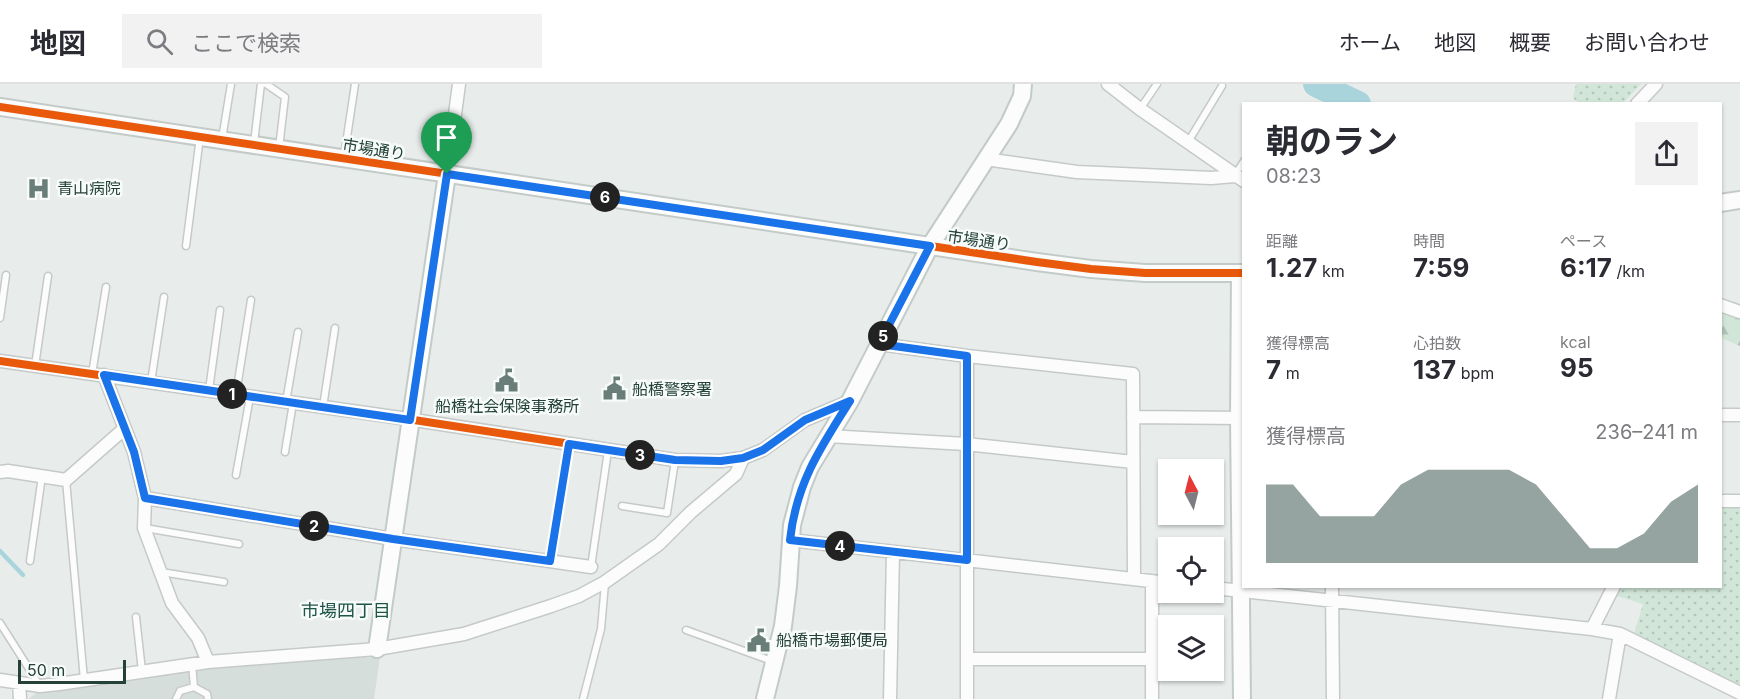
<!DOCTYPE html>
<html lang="ja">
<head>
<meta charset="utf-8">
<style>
	:root { --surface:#fff; --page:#f2f2f3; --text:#2b2b33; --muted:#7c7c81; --line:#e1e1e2; --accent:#697e78 }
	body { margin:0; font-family:Inter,"Noto Sans JP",sans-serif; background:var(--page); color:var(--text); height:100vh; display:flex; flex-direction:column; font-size:22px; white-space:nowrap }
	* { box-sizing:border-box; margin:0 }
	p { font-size:20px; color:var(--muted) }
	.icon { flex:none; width:33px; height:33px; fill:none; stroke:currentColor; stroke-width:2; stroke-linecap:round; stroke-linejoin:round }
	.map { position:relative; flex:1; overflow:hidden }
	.side { position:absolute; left:1242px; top:18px; width:480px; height:486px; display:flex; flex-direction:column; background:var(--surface); border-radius:0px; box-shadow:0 2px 4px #0004 }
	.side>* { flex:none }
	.needle { width:39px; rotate:353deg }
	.buttons { position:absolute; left:1158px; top:375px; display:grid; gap:12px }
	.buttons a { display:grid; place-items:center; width:66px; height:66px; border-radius:0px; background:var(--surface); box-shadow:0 2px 4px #0004; font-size:30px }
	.scale { position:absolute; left:18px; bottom:15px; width:108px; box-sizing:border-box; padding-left:6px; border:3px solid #24423a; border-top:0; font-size:16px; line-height:21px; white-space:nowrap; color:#24423a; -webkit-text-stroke:4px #f7fbf9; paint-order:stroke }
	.pin { position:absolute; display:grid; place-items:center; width:51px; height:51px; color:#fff; margin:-62px -26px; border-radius:50% 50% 50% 0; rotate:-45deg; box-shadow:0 0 6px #0007 }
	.pin .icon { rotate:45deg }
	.km { position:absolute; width:30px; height:30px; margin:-15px; border-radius:50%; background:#222; color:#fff; font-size:16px; line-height:30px; text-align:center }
	.round { display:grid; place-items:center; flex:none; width:63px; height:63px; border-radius:0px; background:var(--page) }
	.overview { display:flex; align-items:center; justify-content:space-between; height:102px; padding:0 24px }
	h1 { font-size:33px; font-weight:700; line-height:45px }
	.stats { display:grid; grid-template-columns:repeat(3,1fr); gap:9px; height:102px; padding:6px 24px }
	.stats div { display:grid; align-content:center }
	.stats b { font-size:26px; font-weight:700 }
	.stats small { font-size:16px; font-weight:400 }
	.stats p { font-size:16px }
	.chart { height:168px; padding:12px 24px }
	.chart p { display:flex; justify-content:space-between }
	.chart svg { width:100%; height:108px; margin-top:6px; fill:var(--accent); opacity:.7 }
	header { display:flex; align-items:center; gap:36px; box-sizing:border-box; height:84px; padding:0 30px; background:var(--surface); border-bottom:2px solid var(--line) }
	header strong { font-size:28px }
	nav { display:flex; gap:33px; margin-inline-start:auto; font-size:21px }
	.search { width:420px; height:54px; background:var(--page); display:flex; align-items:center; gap:15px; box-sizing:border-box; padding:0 21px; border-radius:0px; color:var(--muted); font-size:22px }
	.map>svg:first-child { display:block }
	.built { fill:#d6dedb }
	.forest { fill:url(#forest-firs) }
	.park { fill:url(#park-dots) }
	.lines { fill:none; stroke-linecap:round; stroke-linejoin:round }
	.stream { stroke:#a9d4db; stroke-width:4.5 }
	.river { stroke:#a9d4db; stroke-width:26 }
	.lane-casing { stroke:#c5cac8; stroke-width:9 }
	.street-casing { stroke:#c5cac8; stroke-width:15 }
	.secondary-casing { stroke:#c3cbc8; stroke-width:20 }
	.lane { stroke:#fcfcfc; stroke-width:6 }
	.street { stroke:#fcfcfc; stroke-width:12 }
	.secondary { stroke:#fcfcfc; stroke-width:16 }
	.cycleway-casing { stroke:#f7fbf9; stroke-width:11 }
	.cycleway { stroke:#e8590c; stroke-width:8 }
	.route-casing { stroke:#fff; stroke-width:12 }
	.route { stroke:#1a73e8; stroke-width:8 }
	.labels { text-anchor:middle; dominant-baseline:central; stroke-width:5; stroke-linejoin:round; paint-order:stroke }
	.street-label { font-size:16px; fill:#24423a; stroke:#f7fbf9 }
	.poi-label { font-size:16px; fill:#24423a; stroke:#f7fbf9; text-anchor:start }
	.neighbourhood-label { font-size:18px; fill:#1f5548; stroke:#f7fbf9 }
</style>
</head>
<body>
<header>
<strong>地図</strong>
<div class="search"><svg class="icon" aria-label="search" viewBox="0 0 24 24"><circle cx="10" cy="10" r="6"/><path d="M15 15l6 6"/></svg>ここで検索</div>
<nav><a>ホーム</a><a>地図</a><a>概要</a><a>お問い合わせ</a></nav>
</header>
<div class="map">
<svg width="1740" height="615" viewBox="0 0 1740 615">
	<defs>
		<pattern id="forest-firs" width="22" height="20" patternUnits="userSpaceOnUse" patternTransform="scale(1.5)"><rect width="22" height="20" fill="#d1e6d8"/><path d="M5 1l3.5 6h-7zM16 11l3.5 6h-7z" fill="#b3c6ba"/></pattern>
		<pattern id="park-dots" width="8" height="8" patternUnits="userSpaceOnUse" patternTransform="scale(1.5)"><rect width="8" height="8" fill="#d1e6d8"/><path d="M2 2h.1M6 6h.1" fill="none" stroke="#b3c6ba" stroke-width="1.8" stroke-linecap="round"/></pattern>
	</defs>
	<rect width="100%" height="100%" fill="#e8edeb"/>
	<path class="built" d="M380 573 374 615H28L36 609 193 585 311 575Z"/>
	<path class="forest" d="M1721 227 1740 233V262L1721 254Z"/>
	<path class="park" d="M1576 0H1641L1622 20 1579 19 1573 14Z
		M1740 423V603L1634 550 1643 520 1617 512 1621 503 1720 502 1721 424Z"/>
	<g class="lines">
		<path class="stream" d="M0 467 23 491"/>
		<path class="river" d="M1316 0 1358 20"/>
		<defs>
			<path id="lane" d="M266 0 285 13 279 64
				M1140 25 1157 0
				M222 55 231 0
				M1188 58 1222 2
				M254 59 261 0
				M344 73 355 0
				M1235 91 1244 77
				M186 162 200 53
				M0 234 6 191
				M35 282 48 192
				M92 290 106 203
				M151 298 164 213
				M209 306 220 226
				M236 310 251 216
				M286 318 298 248
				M323 323 335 244
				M285 368 293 319
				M236 391 250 313
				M66 396 84 596
				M622 422 667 429 675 377
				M145 444 239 460
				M30 477 42 392
				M551 477 569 360
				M591 483 608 367
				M161 488 224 498
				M136 533 142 587
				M0 539 40 602
				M686 546 772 577
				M192 580 194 603
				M176 615 180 607 194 603 207 610 208 615
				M583 615 601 545 605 499"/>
			<path id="street" d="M1108 0 1140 25 1244 97
				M1637 20 1656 0
				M985 75 1077 88 1211 94 1235 92
				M447 90 459 0
				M1720 221 1740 228
				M879 260 967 272 1133 290 1134 495
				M0 277 401 334 675 376 721 377 743 374 763 366 805 336 850 317
				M104 291 134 368 145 414 144 444 172 519 198 554 208 578
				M1720 331H1740
				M1133 333 1244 334
				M828 352 966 360 1133 378
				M0 388 8 387 66 396 124 345
				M145 414 393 455 591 483
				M1720 417H1740
				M790 456 1168 499
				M1332 502 1333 615
				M1214 504 1592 545 1620 550 1740 609
				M1592 545 1614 502
				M967 575H1151
				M0 596 40 602 59 600 208 578 377 565 464 550 551 522 579 512 605 498 659 460 691 428 736 390 743 374
				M19 599 20 615
				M890 615 893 468
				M967 615V272
				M1152 615V497
				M1609 615 1620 550"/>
			<path id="secondary" d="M0 23 1037 178 1091 185 1145 189H1244
				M1720 119 1740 116
				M1240 189 1239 334 1242 615
				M377 565 447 90
				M765 615 783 542 788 502 792 441 802 403 810 383 850 317 930 162 1009 40 1022 12 1023 0"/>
		</defs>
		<use href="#lane" class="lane-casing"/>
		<use href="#street" class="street-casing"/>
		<use href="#secondary" class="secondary-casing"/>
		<use href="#lane" class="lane"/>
		<use href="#street" class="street"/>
		<use href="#secondary" class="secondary"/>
		<defs>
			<path id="cycleway" d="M0 23 1037 178 1091 185 1145 189H1244
				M0 277 401 334 675 376 721 377 743 374 763 366 805 336 850 317"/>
		</defs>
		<use href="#cycleway" class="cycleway-casing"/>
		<use href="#cycleway" class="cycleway"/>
	</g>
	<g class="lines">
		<defs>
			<path id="route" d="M447 90 930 162 879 260 967 272V476L790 456C796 400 820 364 850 317L805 336 763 366 743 374 721 377 675 376 569 360 550 477 393 455 145 414 134 368 104 291 410 336Z"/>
		</defs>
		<use href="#route" class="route-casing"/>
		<use href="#route" class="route"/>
	</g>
	<defs>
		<symbol id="hospital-bare" viewBox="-9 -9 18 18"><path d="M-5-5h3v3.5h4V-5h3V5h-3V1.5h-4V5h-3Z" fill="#697e78" stroke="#f7fbf9" stroke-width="2.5" paint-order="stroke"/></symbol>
		<symbol id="civic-bare" viewBox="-9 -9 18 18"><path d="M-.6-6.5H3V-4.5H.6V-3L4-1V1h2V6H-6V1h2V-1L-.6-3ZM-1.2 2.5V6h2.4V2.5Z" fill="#697e78" stroke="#f7fbf9" stroke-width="2.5" paint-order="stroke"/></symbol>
	</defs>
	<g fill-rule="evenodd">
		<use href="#hospital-bare" x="22" y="88" width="33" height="33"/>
		<use href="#civic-bare" x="490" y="280" width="33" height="33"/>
		<use href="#civic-bare" x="598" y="288" width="33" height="33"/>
		<use href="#civic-bare" x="742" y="540" width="33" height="33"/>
	</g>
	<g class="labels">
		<g class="street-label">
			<text transform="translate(374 65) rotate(9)">市場通り</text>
			<text transform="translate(979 156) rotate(8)">市場通り</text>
		</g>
		<g class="poi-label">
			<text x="57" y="104">青山病院</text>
			<text x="632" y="305">船橋警察署</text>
			<text x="507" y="322" text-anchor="middle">船橋社会保険事務所</text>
			<text x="776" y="556">船橋市場郵便局</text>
		</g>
		<g class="neighbourhood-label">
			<text x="346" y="526">市場四丁目</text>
		</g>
	</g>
</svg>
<div class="buttons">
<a><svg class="needle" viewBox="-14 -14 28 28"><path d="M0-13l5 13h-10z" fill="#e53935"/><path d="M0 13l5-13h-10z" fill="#7c7c81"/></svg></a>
<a><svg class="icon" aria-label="locate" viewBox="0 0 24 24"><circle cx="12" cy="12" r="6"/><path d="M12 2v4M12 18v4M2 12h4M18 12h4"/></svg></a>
<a><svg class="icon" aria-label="layers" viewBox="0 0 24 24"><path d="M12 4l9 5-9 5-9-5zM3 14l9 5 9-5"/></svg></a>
</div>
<div class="scale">50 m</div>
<div class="pin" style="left:447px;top:90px;background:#1e9e55"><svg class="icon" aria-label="arrive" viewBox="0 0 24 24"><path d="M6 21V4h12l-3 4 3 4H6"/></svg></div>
<b class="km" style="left:232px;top:310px">1</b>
<b class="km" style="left:314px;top:442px">2</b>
<b class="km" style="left:640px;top:371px">3</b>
<b class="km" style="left:840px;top:462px">4</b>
<b class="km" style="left:883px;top:252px">5</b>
<b class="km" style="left:605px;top:113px">6</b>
<section class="side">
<div class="overview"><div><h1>朝のラン</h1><p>08:23</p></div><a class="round"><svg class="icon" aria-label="share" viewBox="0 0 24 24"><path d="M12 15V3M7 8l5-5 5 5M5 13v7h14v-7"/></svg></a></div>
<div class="stats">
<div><p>距離</p><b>1.27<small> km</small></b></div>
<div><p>時間</p><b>7:59</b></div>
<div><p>ペース</p><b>6:17<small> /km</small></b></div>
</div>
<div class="stats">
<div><p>獲得標高</p><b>7<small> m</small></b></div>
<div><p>心拍数</p><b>137<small> bpm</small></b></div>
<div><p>kcal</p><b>95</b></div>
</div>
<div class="chart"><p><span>獲得標高</span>236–241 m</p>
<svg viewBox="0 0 160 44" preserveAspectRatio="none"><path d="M0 44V12L10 12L20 25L30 25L40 25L50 12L60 6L70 6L80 6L90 6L100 12L110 25L120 38L130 38L140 32L150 19L160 12V44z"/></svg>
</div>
</section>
</div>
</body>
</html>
